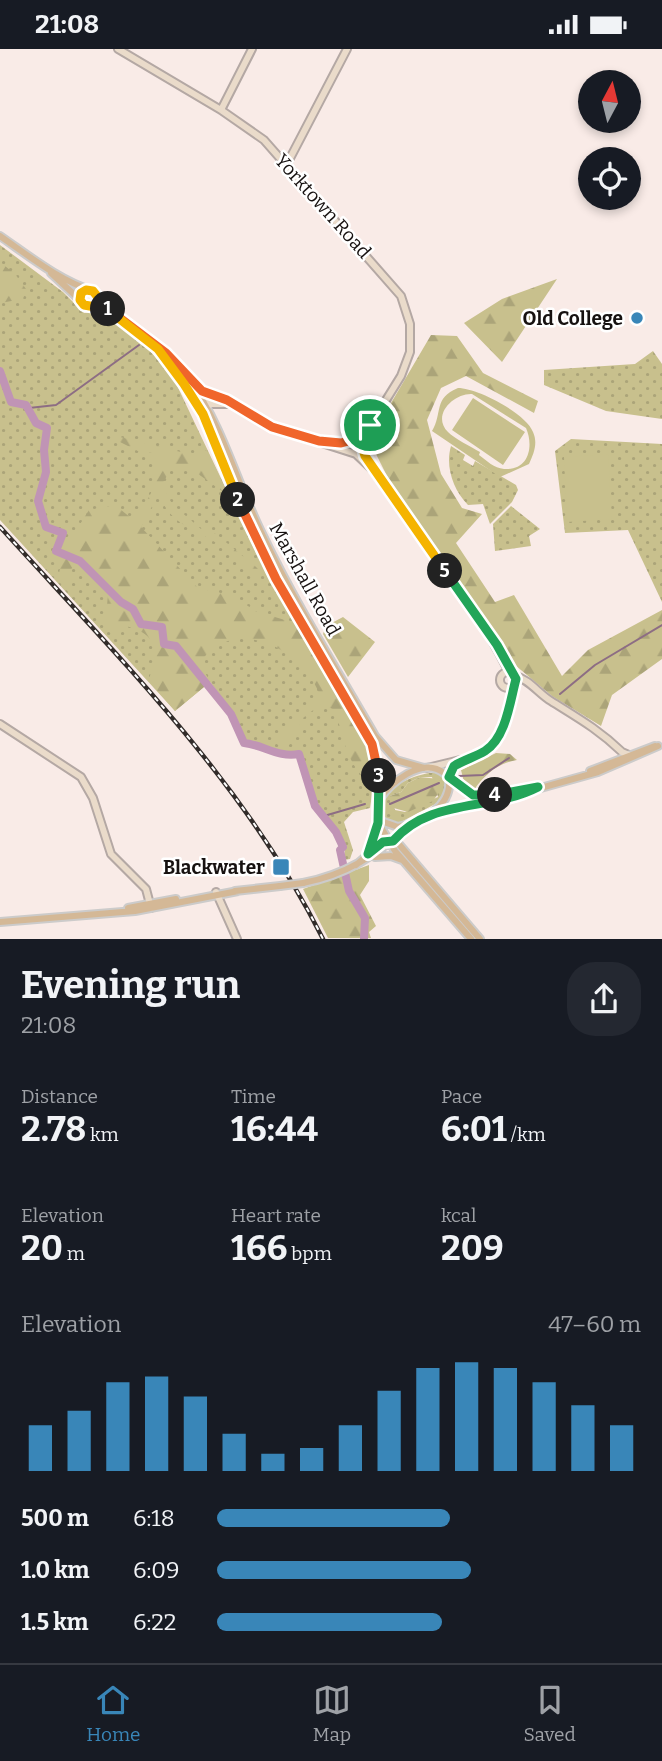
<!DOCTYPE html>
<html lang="en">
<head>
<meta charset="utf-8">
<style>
	:root { --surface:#171b24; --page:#242831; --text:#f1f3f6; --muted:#9ea1a6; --line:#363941; --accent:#3986b8 }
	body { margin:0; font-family:Bitter,serif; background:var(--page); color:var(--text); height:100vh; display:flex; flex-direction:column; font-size:26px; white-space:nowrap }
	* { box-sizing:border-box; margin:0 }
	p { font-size:23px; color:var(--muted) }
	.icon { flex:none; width:38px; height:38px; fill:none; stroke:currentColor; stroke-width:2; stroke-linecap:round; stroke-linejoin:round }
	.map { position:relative; height:890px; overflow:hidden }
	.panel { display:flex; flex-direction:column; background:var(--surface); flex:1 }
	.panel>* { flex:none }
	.needle { width:46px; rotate:7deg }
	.controls { position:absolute; left:578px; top:21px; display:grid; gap:14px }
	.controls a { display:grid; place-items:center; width:63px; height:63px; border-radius:50%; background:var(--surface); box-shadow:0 4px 10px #0003; font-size:35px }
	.pin { position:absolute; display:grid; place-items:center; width:60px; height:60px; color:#fff; margin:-30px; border:4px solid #fff; border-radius:50%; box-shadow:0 2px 7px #0007 }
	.km { position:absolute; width:35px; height:35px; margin:-18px; border-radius:50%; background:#222; color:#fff; font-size:19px; line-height:35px; text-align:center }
	.round { display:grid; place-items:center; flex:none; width:74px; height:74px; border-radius:28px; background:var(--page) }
	.head { display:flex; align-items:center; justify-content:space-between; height:119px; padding:0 21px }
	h1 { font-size:38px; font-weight:700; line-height:52px }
	.metrics { display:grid; grid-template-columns:repeat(3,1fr); gap:10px; height:119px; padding:7px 21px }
	.metrics div { display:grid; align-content:center }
	.metrics b { font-size:35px; font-weight:700 }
	.metrics small { font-size:19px; font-weight:400 }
	.metrics p { font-size:19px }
	.chart { height:196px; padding:14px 21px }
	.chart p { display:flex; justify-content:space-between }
	.chart svg { width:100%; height:126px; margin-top:7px; stroke:var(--accent); stroke-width:6 }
	ul { padding:0 21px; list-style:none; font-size:23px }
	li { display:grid; grid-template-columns:112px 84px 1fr; align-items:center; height:52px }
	li i { height:18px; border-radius:9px; background:var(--accent) }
	.status { display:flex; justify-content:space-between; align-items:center; height:49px; padding:0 35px; background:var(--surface); direction:ltr }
	.status svg { height:19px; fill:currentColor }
	.tabs { display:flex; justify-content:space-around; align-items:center; height:98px; border-top:2px solid var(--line); background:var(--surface); font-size:19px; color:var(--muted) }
	.tabs a { display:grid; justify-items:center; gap:4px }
	.tabs .current { color:var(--accent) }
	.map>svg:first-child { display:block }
	.grass { fill:url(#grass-dots); fill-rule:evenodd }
	.forest { fill:url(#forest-firs) }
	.garden { fill:#c8c08d; fill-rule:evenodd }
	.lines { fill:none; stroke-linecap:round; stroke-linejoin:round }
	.stream { stroke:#8d6d84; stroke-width:2 }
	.river { stroke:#c094b5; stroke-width:8 }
	.secondary-casing { stroke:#b4a8a4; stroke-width:10 }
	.primary-casing { stroke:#cccbca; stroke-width:10 }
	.secondary { stroke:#eadbca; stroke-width:6 }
	.primary { stroke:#d4b896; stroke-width:6 }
	.rail-casing { stroke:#322c2a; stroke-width:4.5 }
	.rail { stroke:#fff; stroke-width:2; stroke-dasharray:5; stroke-linecap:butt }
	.primary-bridge-casing { stroke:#cccbca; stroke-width:10; stroke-linecap:butt }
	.primary-bridge { stroke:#d4b896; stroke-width:6 }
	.split-1-casing { stroke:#fff; stroke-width:14 }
	.split-2-casing { stroke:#fff; stroke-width:14 }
	.split-3-casing { stroke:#fff; stroke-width:14 }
	.split-4-casing { stroke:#fff; stroke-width:14 }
	.split-5-casing { stroke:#fff; stroke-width:14 }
	.split-6-casing { stroke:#fff; stroke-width:14 }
	.split-1 { stroke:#f0652b; stroke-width:9 }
	.split-2 { stroke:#f5b400; stroke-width:9 }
	.split-3 { stroke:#f0652b; stroke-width:9 }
	.split-4 { stroke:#22a559; stroke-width:9 }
	.split-5 { stroke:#22a559; stroke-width:9 }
	.split-6 { stroke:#f5b400; stroke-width:9 }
	.poi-dot { fill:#3986b8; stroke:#fff; stroke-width:2.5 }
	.labels { text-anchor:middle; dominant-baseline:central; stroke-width:5; stroke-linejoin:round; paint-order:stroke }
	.street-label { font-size:19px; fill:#161110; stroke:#fff }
	.poi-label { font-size:19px; font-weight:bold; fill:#161110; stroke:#fff; text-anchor:end }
</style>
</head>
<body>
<div class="status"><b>21:08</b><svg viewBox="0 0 49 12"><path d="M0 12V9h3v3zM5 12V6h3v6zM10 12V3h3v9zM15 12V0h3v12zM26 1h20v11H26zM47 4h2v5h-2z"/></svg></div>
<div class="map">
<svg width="662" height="890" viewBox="0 0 662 890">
	<defs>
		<pattern id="grass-dots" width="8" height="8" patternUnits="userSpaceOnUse" patternTransform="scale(1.75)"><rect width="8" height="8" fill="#c8c08d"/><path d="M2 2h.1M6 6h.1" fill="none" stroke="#aba479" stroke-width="1.8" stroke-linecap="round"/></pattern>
		<pattern id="forest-firs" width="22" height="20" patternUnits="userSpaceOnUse" patternTransform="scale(1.75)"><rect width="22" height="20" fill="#c8c08d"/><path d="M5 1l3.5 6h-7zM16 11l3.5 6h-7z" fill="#aba479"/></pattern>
	</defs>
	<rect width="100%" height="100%" fill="#f9ebe7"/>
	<path class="grass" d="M0 196 63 243 84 264 98 263 110 270 142 293 173 328 254 499 332 633 375 725 370 759 353 763 344 773 353 801 350 810 344 811 345 798 338 782 317 756 300 703C279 705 265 695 245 691L232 662 210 633 175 662 0 471Z
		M653 302 662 315V370L606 362 544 336V321L635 315Z
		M571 390 662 395V553L628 481 565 484 555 402Z
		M451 397 465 406 463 411 473 417 475 412 516 436 518 441 512 453 490 475 483 455 468 456C453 441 445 417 451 397Z
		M511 457 540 480 529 487 531 497 495 502 493 475Z
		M429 724H438L447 734 441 752 399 774 386 771C373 743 407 728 429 724ZM420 728H432L438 748 405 763 395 761 390 747 401 743 408 734Z"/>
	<path class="forest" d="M0 213 15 225 26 240 23 250 0 254Z
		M557 230 502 313 464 274 502 250Z
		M431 286 457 287 483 324 538 352 534 364 466 327 441 339 427 371 441 425 462 459 482 465 456 494 495 553 514 546 562 627 588 601 662 561V610L612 646 601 677 552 647 515 616 479 561 402 457 374 401 384 366Z
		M120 388 193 406 207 401 229 447 187 417 170 422 162 435 172 455 201 480 216 485 256 518 261 523 258 526C243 516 228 500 215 493 195 481 168 473 161 448H157L141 478 198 539 234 547 255 562 298 575 372 706 375 725 372 730 368 732C346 715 343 686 335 661L321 655 303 669 290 695 282 699 277 695 280 685C297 678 298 661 317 651L319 644C302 598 231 565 200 614L210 633 175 662 149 632C155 602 162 587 126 577L115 588C103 577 107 561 108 545L76 517 71 520 70 545 58 531 61 513 52 506 53 500 72 488 89 461 115 456 131 469 138 468 151 444 156 408 152 404 138 402 116 391Z
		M343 568 375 593 348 628 323 585 326 577Z
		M496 704 510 705 517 711C498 714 485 725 474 741L465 737 461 721Z
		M420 728 439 730 442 739 433 752 408 763 390 758V747L401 743 408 734Z
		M369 816V832L360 846 376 877 369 883 371 889H328L303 840Z"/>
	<path class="garden" d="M458 339C477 339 526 364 533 383 538 394 534 404 529 415L500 428 432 382C443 364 433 349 458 339ZM472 345 526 379C534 397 529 422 504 420 494 419 487 412 479 406L480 403C471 398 454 389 448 383 431 366 454 344 472 345Z
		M473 349 525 383 503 416 452 381Z
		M608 405 612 470 567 473 564 408Z"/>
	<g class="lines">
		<path class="stream" d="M29 359 56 356 139 296
			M560 645 595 616 662 576
			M459 727 483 726 509 709
			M390 755 439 734
			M324 767 365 755"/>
		<path class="river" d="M0 322 11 353 26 356 36 374 47 379 44 401 46 423 38 452 46 478 63 484 56 502 80 512 121 553 133 560 141 575 162 578 164 595 176 597 231 665 244 694C264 696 278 709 299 705L315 757 336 783 343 798 340 801 349 842 365 869 364 890"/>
		<defs>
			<path id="secondary" d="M118 0 221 61 264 91 401 247 410 275V303L401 327 365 385 362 400 356 405 272 378 225 350H210L200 355
				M221 61 252 0
				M287 115 347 0
				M193 335 215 349
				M200 360 211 355H231
				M336 394 347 393 366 380
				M356 405 373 421C420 487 473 551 509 623
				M500 631a8 8 0 1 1 16 0a8 8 0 1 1-16 0Z
				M515 627C529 630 539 645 551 652 578 669 598 680 622 703L629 706
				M0 675 81 728 93 749 111 805 146 840 151 859
				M427 719 460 711
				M449 728 454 717C464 711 475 708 484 702 506 689 507 660 513 638
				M216 843 237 890"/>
			<path id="primary" d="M0 187C29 207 60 232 93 242L97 251 91 257 84 256 80 251 81 244 86 241
				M51 224 80 251
				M97 248C124 281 166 297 191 333 223 379 238 437 263 487 296 556 337 621 375 687L396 711 424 719
				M159 302 203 365 256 491 373 699C382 725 382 781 368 805
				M590 722 655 697
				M379 751C390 734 422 707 444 724 454 731 462 743 475 747 494 753 515 739 535 738
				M431 764 512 747 598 723 658 697
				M378 771 398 778C422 773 452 758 449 730
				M379 775 395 802 471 890
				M375 808 391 807 402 811
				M356 816 383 793H397L480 890
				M303 834C346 826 379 806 408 775
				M235 842 280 837
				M128 859 176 850
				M0 873 135 862 238 842"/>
		</defs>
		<use href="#secondary" class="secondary-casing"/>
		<use href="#primary" class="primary-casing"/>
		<use href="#secondary" class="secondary"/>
		<use href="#primary" class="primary"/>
		<defs>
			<path id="rail" d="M0 478C117 607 244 732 323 890"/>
		</defs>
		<use href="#rail" class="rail-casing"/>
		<use href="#rail" class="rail"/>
		<defs>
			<path id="primary-bridge" d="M280 837 303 834"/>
		</defs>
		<use href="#primary-bridge" class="primary-bridge-casing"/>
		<use href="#primary-bridge" class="primary-bridge"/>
	</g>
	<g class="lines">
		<defs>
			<path id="split-1" d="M108 260 166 304 202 342 227 351 272 378 319 392 341 394 356 390 370 376"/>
			<path id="split-2" d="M108 260H107L84 256 80 251 81 244 86 241 93 242 107 260 158 300 184 335 203 365 238 451"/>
			<path id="split-3" d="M238 451 276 530 372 695 379 727"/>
			<path id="split-4" d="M379 727 378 774 368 805 383 793 393 792C431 748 490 763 538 738L495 746"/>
			<path id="split-5" d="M445 522 497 596 516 630C510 652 506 689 485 702 475 708 464 711 454 717L449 728 473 746H495"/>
			<path id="split-6" d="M370 376 361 393 365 407 445 522"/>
		</defs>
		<use href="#split-1" class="split-1-casing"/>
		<use href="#split-2" class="split-2-casing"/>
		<use href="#split-3" class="split-3-casing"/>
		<use href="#split-4" class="split-4-casing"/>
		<use href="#split-5" class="split-5-casing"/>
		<use href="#split-6" class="split-6-casing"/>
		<use href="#split-1" class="split-1"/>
		<use href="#split-2" class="split-2"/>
		<use href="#split-3" class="split-3"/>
		<use href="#split-4" class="split-4"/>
		<use href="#split-5" class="split-5"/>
		<use href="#split-6" class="split-6"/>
	</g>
	<g class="poi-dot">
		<circle cx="637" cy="269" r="7"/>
		<rect x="272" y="809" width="18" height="18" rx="3.5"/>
	</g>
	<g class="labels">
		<g class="street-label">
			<text transform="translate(323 157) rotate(48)">Yorktown Road</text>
			<text transform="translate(305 530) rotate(61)">Marshall Road</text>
		</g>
		<g class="poi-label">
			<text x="623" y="269">Old College</text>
			<text x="265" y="818">Blackwater</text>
		</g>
	</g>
</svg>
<div class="controls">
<a><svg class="needle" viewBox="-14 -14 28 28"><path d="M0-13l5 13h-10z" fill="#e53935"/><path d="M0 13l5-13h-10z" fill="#9ea1a6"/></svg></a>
<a><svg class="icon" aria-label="locate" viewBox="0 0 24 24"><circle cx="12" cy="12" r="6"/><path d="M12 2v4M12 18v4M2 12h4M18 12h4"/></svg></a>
</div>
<div class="pin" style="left:370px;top:376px;background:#1e9e55"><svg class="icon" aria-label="arrive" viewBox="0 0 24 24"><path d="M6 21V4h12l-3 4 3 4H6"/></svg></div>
<b class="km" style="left:108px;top:260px">1</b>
<b class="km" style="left:238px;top:451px">2</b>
<b class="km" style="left:379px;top:727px">3</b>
<b class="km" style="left:495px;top:746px">4</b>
<b class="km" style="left:445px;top:522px">5</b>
</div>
<section class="panel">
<div class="head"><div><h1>Evening run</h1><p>21:08</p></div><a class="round"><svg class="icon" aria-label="share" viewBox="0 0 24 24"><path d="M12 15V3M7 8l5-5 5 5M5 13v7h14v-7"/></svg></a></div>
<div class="metrics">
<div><p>Distance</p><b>2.78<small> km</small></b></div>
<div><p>Time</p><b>16:44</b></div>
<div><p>Pace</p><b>6:01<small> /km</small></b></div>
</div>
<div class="metrics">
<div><p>Elevation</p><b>20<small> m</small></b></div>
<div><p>Heart rate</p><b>166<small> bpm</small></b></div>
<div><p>kcal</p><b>209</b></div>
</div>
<div class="chart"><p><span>Elevation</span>47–60 m</p>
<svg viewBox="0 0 160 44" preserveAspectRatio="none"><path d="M5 44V28M15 44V23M25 44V13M35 44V11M45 44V18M55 44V31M65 44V38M75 44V36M85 44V28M95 44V16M105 44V8M115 44V6M125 44V8M135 44V13M145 44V21M155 44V28"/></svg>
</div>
<ul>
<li><b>500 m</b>6:18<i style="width:55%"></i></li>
<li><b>1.0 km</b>6:09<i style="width:60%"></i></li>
<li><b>1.5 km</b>6:22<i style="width:53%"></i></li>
</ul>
</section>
<nav class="tabs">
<a class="current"><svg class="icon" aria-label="home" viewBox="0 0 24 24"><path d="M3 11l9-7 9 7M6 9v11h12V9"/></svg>Home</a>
<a><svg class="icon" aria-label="map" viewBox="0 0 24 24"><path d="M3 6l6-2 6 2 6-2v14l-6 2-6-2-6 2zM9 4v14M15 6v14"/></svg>Map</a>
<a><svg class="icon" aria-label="saved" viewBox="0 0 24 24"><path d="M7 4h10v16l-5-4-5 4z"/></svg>Saved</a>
</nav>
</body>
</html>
